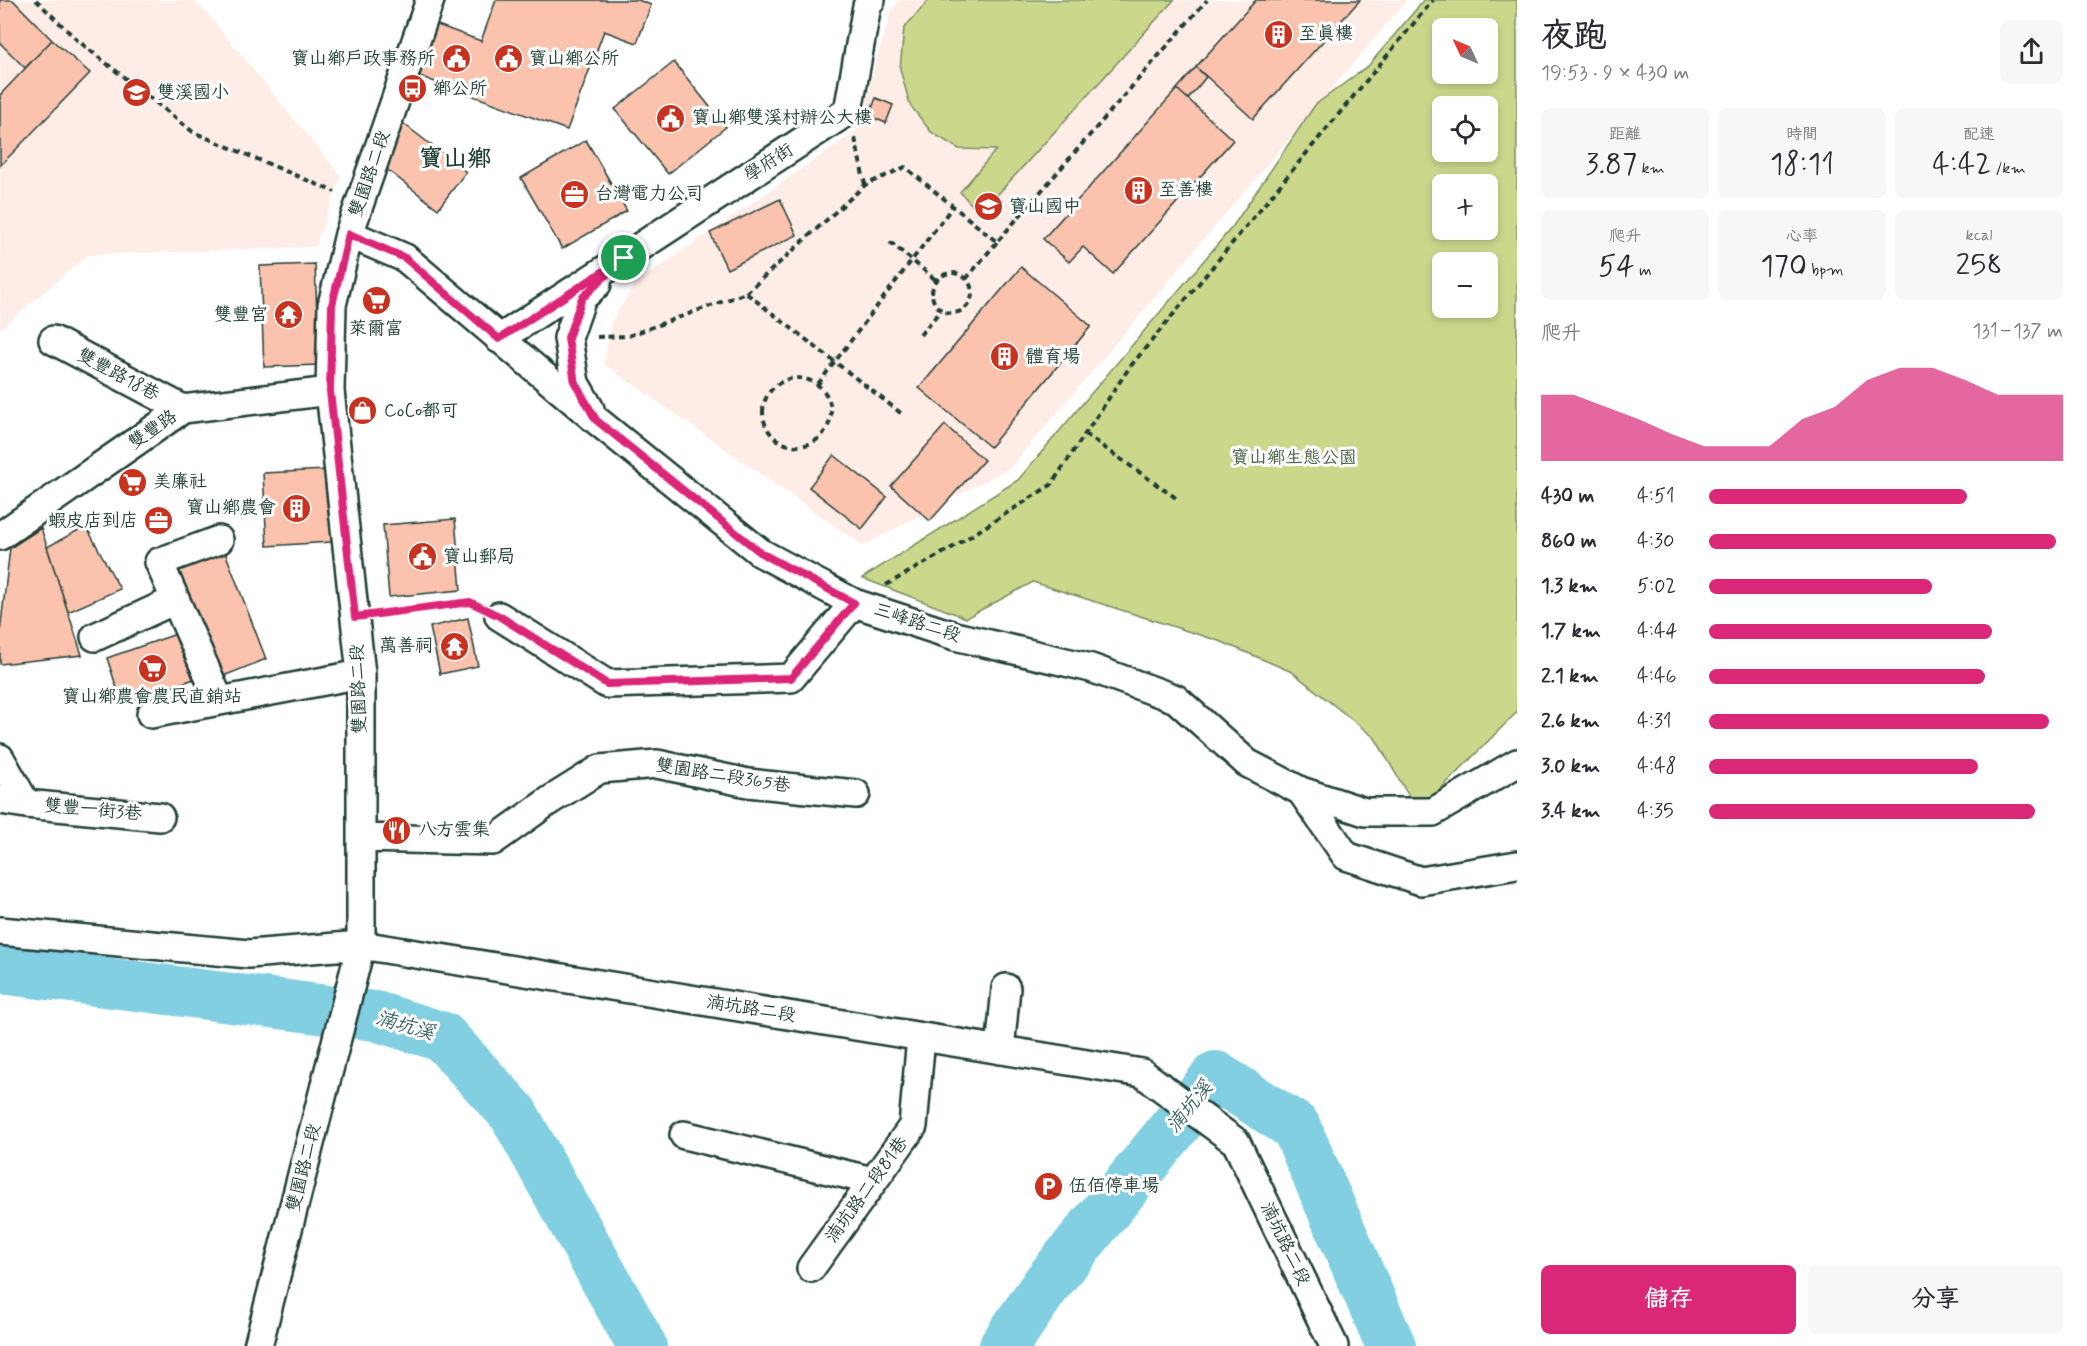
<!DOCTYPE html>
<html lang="zh-TW">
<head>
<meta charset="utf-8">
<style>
	:root { --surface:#fff; --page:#f7f7f7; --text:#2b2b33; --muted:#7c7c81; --accent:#db2777 }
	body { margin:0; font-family:Mynerve,"LXGW WenKai TC",sans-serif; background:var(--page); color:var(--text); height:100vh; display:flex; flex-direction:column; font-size:22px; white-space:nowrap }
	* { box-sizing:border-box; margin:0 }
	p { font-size:20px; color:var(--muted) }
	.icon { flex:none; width:33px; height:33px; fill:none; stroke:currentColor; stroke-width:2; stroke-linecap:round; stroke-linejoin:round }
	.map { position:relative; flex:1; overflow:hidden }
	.panel { display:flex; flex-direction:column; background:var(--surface); width:570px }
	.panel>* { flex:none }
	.needle { width:39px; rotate:314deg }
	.tools { position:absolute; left:1432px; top:18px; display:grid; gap:12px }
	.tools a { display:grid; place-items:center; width:66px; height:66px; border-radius:9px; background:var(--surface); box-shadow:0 3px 9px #0003; font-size:30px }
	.pin { position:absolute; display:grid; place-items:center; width:51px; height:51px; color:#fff; margin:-26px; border:3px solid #fff; border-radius:50%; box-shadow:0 2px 6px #0007 }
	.round { display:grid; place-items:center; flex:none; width:63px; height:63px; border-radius:9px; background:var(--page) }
	.overview { display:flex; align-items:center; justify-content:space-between; height:102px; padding:0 24px }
	h1 { font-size:33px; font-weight:600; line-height:45px }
	.metrics { display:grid; grid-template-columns:repeat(3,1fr); gap:9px; height:102px; padding:6px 24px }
	.metrics div { display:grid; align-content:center; border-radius:9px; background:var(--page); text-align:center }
	.metrics b { font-size:30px; font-weight:600 }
	.metrics small { font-size:16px; font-weight:400 }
	.metrics p { font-size:16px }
	.chart { height:168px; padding:12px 24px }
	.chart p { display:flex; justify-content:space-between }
	.chart svg { width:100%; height:108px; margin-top:6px; fill:var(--accent); opacity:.7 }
	.cta { display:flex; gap:12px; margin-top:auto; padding:12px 24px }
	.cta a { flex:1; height:69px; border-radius:9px; background:var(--accent); color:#fff; font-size:24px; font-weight:600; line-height:69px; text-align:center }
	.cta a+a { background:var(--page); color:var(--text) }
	ul { padding:0 24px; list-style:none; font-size:20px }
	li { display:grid; grid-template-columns:96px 72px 1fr; align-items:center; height:45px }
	li i { height:15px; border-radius:8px; background:var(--accent) }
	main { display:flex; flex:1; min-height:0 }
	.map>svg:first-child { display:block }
	.built { fill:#feede7 }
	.green { fill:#cbd88c; stroke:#758a60; stroke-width:1.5; fill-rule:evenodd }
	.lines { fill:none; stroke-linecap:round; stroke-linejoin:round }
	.river { stroke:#82cfe2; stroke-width:50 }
	.building { fill:#fbc3ae; stroke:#1f3d34; stroke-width:1.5 }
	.minor-casing { stroke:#1f3d34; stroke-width:32 }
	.path { stroke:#1f3d34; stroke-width:4; stroke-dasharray:6 4.5; stroke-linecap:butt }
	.minor { stroke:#fff; stroke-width:27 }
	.route-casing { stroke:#fff; stroke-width:12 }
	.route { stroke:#db2777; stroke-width:8 }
	.labels { text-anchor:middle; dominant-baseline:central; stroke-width:6; stroke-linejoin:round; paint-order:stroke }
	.poi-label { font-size:18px; fill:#1f3d34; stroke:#fff; text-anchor:start }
	.street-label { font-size:18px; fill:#1f3d34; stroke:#fff }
	.park-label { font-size:18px; fill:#4a644a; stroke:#fff }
	.water-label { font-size:20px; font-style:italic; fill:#386260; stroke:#fff }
	.district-label { font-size:24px; font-weight:bold; fill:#1f3d34; stroke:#fff }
</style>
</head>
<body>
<main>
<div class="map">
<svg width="1517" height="1346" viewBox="0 0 1517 1346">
	<rect width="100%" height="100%" fill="#fff"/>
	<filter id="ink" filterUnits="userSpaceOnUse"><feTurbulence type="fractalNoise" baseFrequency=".0167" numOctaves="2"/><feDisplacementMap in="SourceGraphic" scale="12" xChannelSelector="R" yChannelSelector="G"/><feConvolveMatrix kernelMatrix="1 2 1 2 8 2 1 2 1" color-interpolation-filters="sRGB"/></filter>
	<g filter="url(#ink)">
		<path class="built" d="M0 0H192L205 11 341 176 315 247 88 255 0 329Z
			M900 0H1407L1011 467 863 546 604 364 611 322 636 283 855 132 890 14Z"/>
		<path class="green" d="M929 0H1174L980 214 960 192 996 150 959 149 931 132 910 105 900 69 904 28Z
			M1424 0H1517V712L1418 812 1375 738 1292 672 1222 642 1033 582 966 618 862 578 1018 480 1233 226 1315 105 1369 65ZM1443 28H1488V74H1443ZM1443 106H1488V152H1443ZM1443 184H1488V230H1443ZM1443 262H1488V308H1443Z"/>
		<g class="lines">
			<path class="river" d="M0 969 375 1016 443 1037 513 1113 642 1346
				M1004 1346 1048 1282 1216 1076 1296 1127 1391 1346"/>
		</g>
		<path class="building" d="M0 0H13L52 40 25 68 0 43Z
			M496 0H638L651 5 637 43 604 31 567 130 416 75 435 24 481 41Z
			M1256 0H1360L1253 119 1196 67Z
			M52 40 90 73 0 166V95Z
			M674 62 726 127 668 174 615 109Z
			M1196 67 1206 77 1188 99 1177 89Z
			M1177 89 1233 140 1113 274 1083 247 1069 262 1043 239Z
			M876 98 893 105 886 123 869 116Z
			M404 124 466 172 438 209 376 161Z
			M586 140 627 211 562 249 521 178Z
			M780 199 797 235 727 269 710 233Z
			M315 264 319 365 264 367 260 266Z
			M1021 267 1091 326 990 447 919 388Z
			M945 425 984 460 930 521 891 486Z
			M834 455 887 497 862 529 809 487Z
			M328 470 331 542 267 546 263 473Z
			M455 519 461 590 389 597 383 525Z
			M86 526 120 589 68 612 47 547Z
			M41 528 82 655 0 664V632L10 548Z
			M225 552 266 659 216 679 174 573Z
			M468 618 478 666 440 674 430 627Z
			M182 632 197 678 122 704 107 658Z"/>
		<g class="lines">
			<defs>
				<path id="minor" d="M349 234 405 258 596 420 761 553 854 603 955 636 1091 668 1176 699 1247 763 1301 791 1365 812H1433L1517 763
					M499 339 848 111 867 6 871 0
					M53 340 183 409
					M590 409 575 383 568 338 582 298 597 284
					M0 536 183 409 330 391
					M499 616 607 684 791 678 854 603
					M95 637 175 600
					M219 700 159 562 219 540
					M151 714 361 674
					M0 758 26 804
					M1301 791 1346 856 1421 881 1517 865
					M0 800 26 804 160 817
					M361 838 493 841 549 801 600 769 657 764 748 783 856 794
					M0 931 249 954 361 945 1142 1073 1236 1142 1334 1346
					M1000 1050 1006 988
					M684 1135 873 1181
					M811 1268 913 1126 921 1037
					M258 1346 361 945V674L330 391 332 305 349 234 430 0"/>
			</defs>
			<use href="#minor" class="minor-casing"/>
			<path class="path" d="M36 0 77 40 193 132 335 192
				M855 138 865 185
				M890 242 937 281
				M932 293a20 20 0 1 1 40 0a20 20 0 1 1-40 0Z
				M966 279 997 242
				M746 293 865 185 905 167 997 242 1207 0
				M920 335 941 310
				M597 337 628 336 746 293 902 414
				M763 412a34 34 0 1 1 68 0a34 34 0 1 1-68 0Z
				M818 384 953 206
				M1085 434 1176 498
				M886 585 950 549 1051 485 1129 368 1433 0
				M380 613 470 602 477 605"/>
			<use href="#minor" class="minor"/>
		</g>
	</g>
	<g class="lines" filter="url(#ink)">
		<defs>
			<path id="route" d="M349 234 405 258 499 339 624 258 582 298 568 338 575 383 596 420 761 553 854 603 791 678 607 684 499 616 470 602 355 617 330 391 332 305Z"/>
		</defs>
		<use href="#route" class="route-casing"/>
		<use href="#route" class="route"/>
	</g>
	<defs>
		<symbol id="building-disc" viewBox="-11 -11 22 22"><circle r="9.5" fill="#c8321e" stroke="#fff"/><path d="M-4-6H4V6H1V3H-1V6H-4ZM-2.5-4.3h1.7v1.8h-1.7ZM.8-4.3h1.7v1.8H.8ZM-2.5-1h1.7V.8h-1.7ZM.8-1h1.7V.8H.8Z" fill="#fff"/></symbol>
		<symbol id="civic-disc" viewBox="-11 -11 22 22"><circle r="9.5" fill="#c8321e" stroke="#fff"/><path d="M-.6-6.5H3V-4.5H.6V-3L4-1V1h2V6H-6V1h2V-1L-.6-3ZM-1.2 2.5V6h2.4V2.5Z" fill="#fff"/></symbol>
		<symbol id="bus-disc" viewBox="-11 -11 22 22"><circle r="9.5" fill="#c8321e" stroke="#fff"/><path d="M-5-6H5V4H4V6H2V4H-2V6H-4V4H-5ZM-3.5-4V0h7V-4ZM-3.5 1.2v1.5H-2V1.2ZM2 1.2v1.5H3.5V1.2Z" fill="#fff"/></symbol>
		<symbol id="school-disc" viewBox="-11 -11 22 22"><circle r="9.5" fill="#c8321e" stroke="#fff"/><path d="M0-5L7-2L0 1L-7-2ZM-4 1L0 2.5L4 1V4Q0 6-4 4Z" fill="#fff"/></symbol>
		<symbol id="office-disc" viewBox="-11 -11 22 22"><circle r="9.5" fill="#c8321e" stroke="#fff"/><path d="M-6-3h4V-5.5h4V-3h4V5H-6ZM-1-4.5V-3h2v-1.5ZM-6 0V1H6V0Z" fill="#fff"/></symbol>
		<symbol id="supermarket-disc" viewBox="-11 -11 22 22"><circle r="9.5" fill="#c8321e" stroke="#fff"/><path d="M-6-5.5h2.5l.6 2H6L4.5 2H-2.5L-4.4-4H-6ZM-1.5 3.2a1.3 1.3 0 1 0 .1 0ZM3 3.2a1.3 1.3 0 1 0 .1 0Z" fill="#fff"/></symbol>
		<symbol id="temple-disc" viewBox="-11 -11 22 22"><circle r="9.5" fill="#c8321e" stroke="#fff"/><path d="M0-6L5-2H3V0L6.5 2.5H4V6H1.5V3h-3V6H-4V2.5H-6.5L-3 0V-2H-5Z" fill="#fff"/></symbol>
		<symbol id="shop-disc" viewBox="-11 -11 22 22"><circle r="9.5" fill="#c8321e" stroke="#fff"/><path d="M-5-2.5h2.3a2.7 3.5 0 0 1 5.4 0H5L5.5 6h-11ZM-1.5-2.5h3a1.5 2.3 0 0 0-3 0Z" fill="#fff"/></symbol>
		<symbol id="restaurant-disc" viewBox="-11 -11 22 22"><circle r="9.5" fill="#c8321e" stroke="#fff"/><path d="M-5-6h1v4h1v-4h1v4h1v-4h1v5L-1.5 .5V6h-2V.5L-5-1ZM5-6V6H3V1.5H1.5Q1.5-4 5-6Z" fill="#fff"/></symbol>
		<symbol id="parking-disc" viewBox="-11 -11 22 22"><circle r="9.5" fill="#c8321e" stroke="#fff"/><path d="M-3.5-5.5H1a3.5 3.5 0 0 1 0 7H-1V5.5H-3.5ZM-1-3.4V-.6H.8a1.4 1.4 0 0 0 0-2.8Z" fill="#fff"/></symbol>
	</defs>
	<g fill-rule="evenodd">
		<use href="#building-disc" x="1262" y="18" width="33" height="33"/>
		<use href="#civic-disc" x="440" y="42" width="33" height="33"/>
		<use href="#civic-disc" x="492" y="42" width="33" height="33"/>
		<use href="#bus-disc" x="396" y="72" width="33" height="33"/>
		<use href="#school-disc" x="120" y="76" width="33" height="33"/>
		<use href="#civic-disc" x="654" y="102" width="33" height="33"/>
		<use href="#building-disc" x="1122" y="174" width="33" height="33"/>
		<use href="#office-disc" x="558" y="178" width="33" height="33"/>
		<use href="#school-disc" x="972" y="190" width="33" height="33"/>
		<use href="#supermarket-disc" x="360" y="284" width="33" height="33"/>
		<use href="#temple-disc" x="272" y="298" width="33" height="33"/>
		<use href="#building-disc" x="988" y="340" width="33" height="33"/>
		<use href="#shop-disc" x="346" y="394" width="33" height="33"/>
		<use href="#supermarket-disc" x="116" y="466" width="33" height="33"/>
		<use href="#building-disc" x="280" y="492" width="33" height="33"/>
		<use href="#office-disc" x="142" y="504" width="33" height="33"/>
		<use href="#civic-disc" x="406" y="540" width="33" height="33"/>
		<use href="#temple-disc" x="438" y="630" width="33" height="33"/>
		<use href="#supermarket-disc" x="136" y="652" width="33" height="33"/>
		<use href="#restaurant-disc" x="380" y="814" width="33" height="33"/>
		<use href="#parking-disc" x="1032" y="1170" width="33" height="33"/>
	</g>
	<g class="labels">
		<g class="poi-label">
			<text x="1299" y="34">至真樓</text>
			<text x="435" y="59" text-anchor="end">寶山鄉戶政事務所</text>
			<text x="529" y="59">寶山鄉公所</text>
			<text x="433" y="89">鄉公所</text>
			<text x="157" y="93">雙溪國小</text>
			<text x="692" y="118">寶山鄉雙溪村辦公大樓</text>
			<text x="1159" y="190">至善樓</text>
			<text x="595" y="194">台灣電力公司</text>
			<text x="1009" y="207">寶山國中</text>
			<text x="268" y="315" text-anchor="end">雙豐宮</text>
			<text x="376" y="329" text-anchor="middle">萊爾富</text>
			<text x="1026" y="357">體育場</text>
			<text x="384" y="411">CoCo都可</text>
			<text x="153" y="482">美廉社</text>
			<text x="276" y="508" text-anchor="end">寶山鄉農會</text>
			<text x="138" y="521" text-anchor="end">蝦皮店到店</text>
			<text x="443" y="557">寶山郵局</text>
			<text x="433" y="646" text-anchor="end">萬善祠</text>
			<text x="152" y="697" text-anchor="middle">寶山鄉農會農民直銷站</text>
			<text x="418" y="830">八方雲集</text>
			<text x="1069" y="1186">伍佰停車場</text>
		</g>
		<g class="street-label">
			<text transform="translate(769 163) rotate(-33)">學府街</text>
			<text transform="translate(370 174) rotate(-71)">雙園路二段</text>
			<text transform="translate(118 375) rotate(28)">雙豐路18巷</text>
			<text transform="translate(153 430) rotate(-35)">雙豐路</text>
			<text transform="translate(917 623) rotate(18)">三峰路二段</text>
			<text transform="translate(359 689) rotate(-92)">雙園路二段</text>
			<text transform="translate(723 776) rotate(9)">雙園路二段365巷</text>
			<text transform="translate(93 810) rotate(5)">雙豐一街3巷</text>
			<text transform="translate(751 1009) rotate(9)">湳坑路二段</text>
			<text transform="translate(304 1168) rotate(-76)">雙園路二段</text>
			<text transform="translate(867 1190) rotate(-54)">湳坑路二段81巷</text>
			<text transform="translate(1285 1244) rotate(64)">湳坑路二段</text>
		</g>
		<g class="park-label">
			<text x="1294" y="458">寶山鄉生態公園</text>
		</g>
		<g class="water-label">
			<text transform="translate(405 1026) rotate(16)">湳坑溪</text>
			<text transform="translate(1190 1107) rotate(-51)">湳坑溪</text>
		</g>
		<g class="district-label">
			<text x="455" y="159">寶山鄉</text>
		</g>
	</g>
</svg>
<div class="tools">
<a><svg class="needle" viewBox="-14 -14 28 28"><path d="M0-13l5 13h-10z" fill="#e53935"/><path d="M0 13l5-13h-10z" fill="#7c7c81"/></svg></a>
<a><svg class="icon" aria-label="locate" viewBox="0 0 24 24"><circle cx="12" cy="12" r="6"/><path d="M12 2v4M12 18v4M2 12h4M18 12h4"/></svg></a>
<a>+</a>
<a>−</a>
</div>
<div class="pin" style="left:624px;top:258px;background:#1e9e55"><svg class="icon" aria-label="arrive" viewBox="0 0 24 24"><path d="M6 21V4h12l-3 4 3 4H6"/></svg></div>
</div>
<section class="panel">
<div class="overview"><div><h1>夜跑</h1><p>19:53 · 9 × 430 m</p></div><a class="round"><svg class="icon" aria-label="share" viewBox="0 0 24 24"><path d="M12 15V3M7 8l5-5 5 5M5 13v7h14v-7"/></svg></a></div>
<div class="metrics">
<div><p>距離</p><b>3.87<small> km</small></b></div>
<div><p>時間</p><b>18:11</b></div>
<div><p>配速</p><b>4:42<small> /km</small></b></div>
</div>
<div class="metrics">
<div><p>爬升</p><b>54<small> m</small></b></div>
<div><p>心率</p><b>170<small> bpm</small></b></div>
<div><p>kcal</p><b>258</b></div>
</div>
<div class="chart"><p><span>爬升</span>131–137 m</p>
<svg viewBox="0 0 160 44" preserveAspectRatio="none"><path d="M0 44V17L10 17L20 22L30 27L40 33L50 38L60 38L70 38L80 27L90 22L100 11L110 6L120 6L130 11L140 17L150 17L160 17V44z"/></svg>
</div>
<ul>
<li><b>430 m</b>4:51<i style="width:73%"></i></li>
<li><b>860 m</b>4:30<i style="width:98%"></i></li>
<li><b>1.3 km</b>5:02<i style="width:63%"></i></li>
<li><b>1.7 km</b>4:44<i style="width:80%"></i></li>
<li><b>2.1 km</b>4:46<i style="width:78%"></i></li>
<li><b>2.6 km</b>4:31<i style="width:96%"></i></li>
<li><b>3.0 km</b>4:48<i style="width:76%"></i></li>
<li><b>3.4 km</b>4:35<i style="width:92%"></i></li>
</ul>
<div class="cta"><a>儲存</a><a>分享</a></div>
</section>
</main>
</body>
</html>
